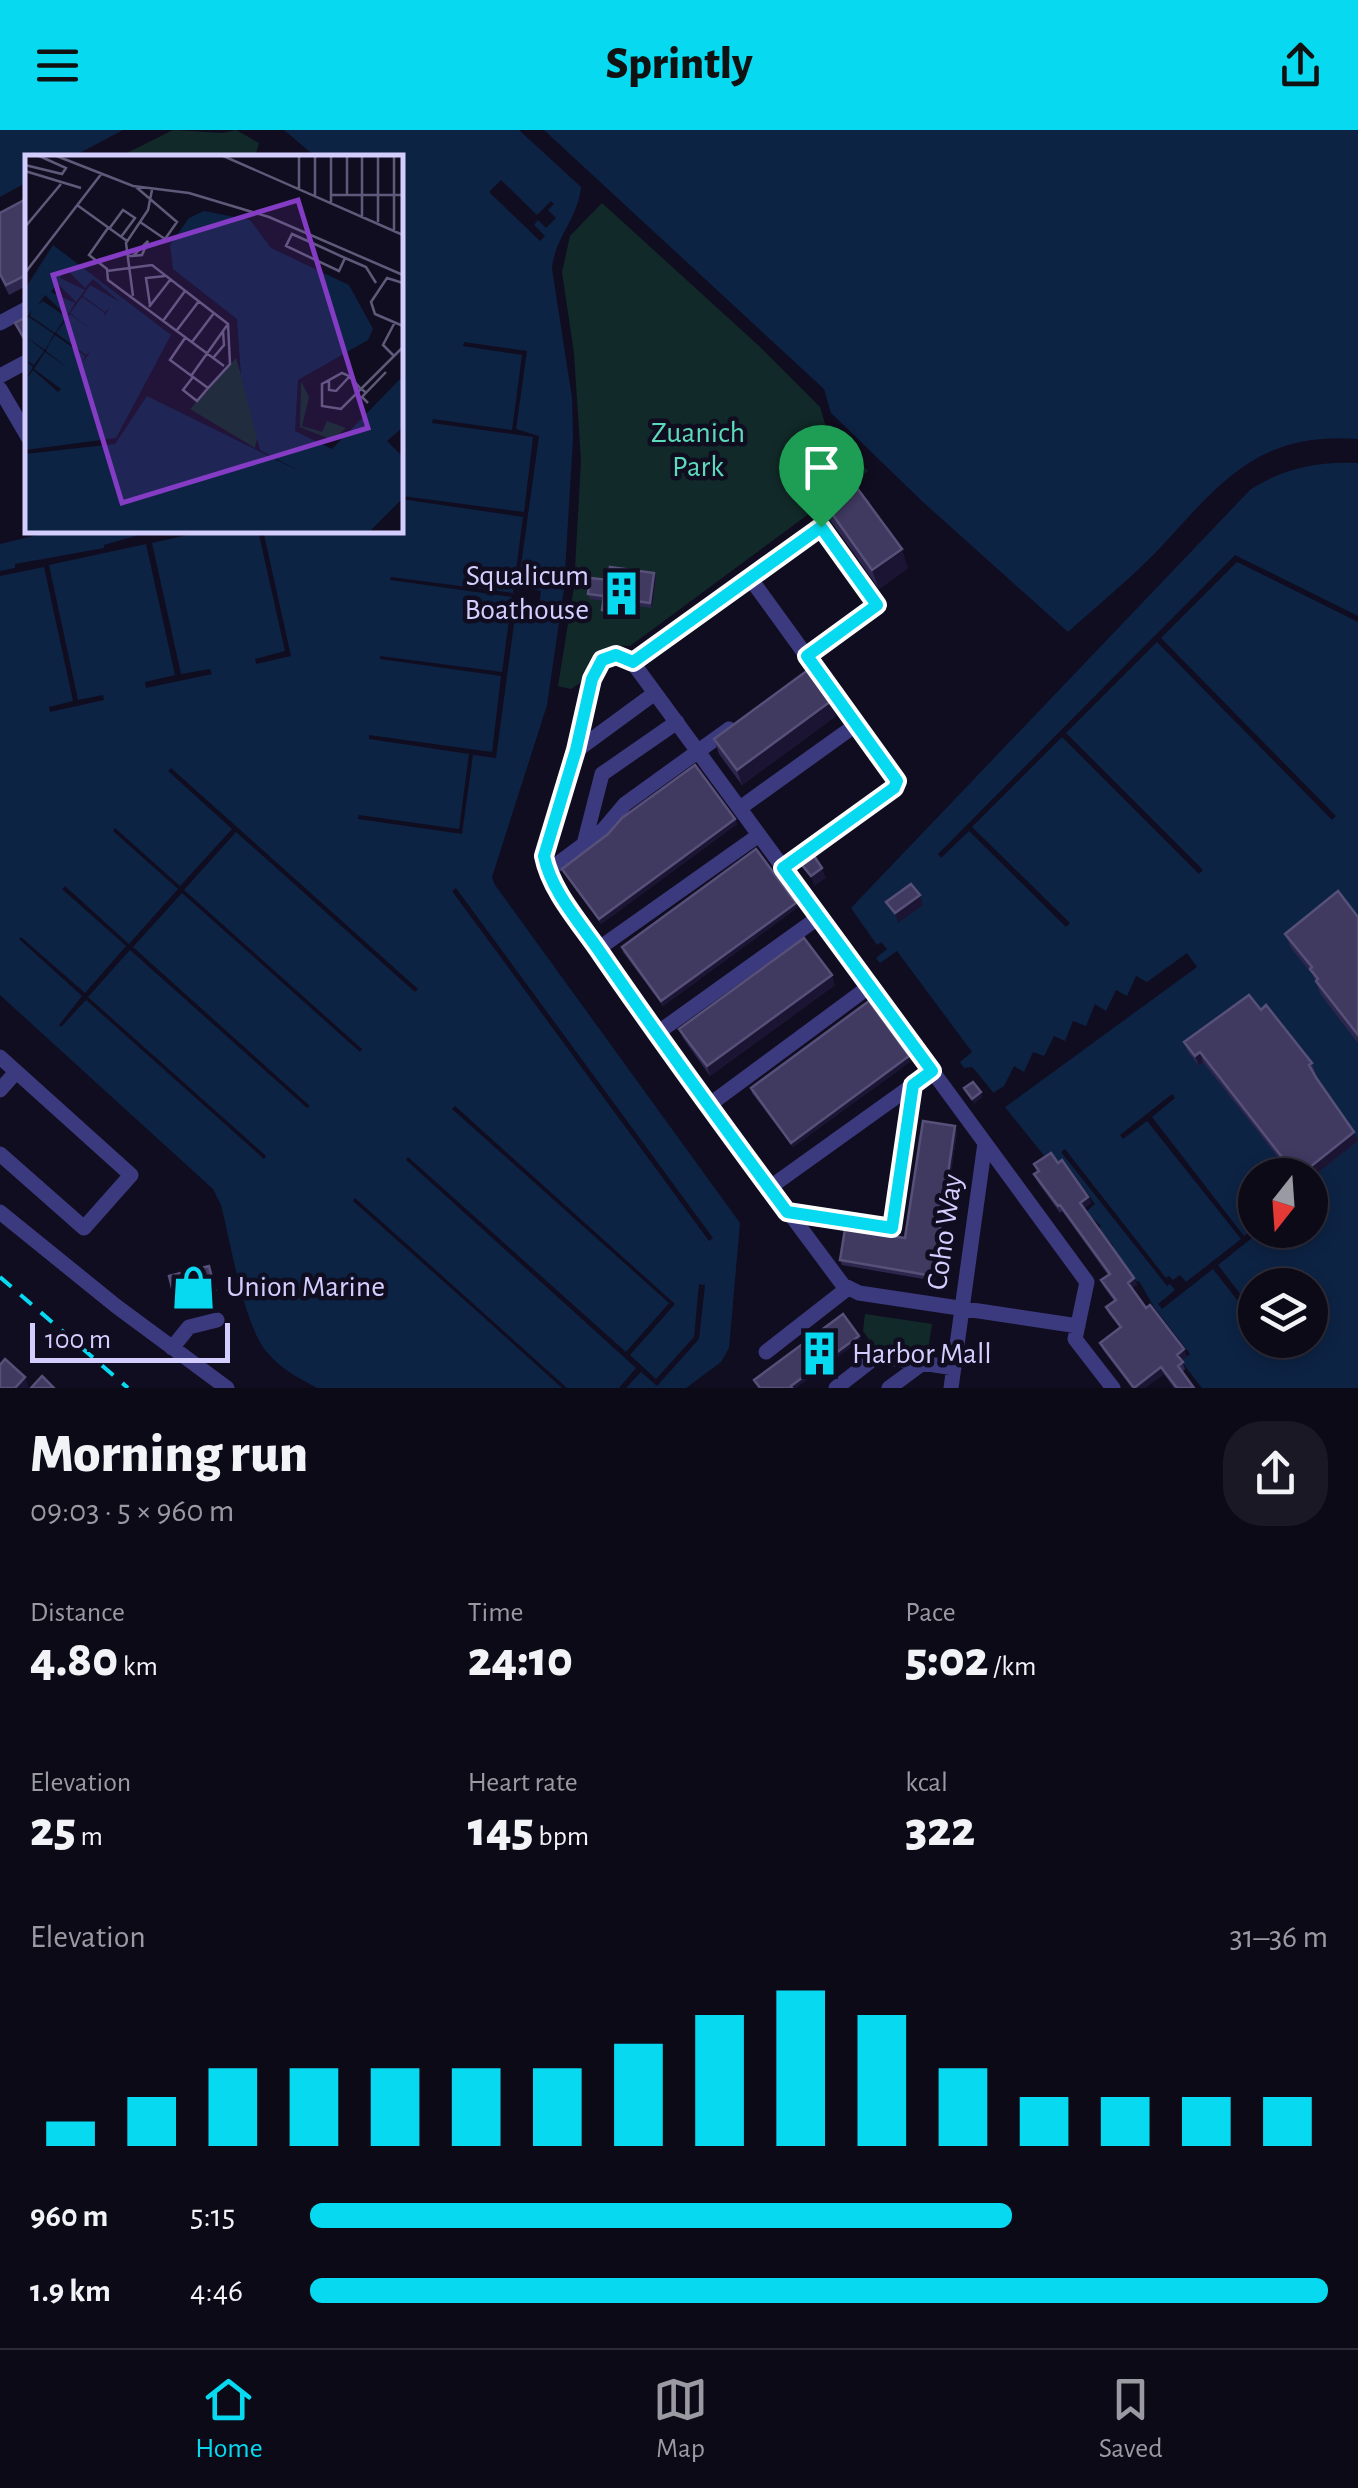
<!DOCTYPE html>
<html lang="en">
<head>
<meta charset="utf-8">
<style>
	:root { --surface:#0d0a18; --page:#1b1825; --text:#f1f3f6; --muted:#9a9aa2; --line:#2d2b37; --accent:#07daf0 }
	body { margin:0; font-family:"Alegreya Sans",sans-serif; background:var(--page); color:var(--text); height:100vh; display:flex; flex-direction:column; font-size:38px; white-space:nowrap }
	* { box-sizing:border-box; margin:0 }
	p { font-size:32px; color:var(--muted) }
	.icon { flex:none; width:55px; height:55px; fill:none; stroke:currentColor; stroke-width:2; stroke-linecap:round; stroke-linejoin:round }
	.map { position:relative; height:1258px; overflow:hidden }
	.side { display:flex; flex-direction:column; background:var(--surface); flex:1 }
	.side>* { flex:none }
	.needle { width:65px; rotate:197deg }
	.fabs { position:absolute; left:1238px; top:1028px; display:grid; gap:20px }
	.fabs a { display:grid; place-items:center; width:90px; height:90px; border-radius:50%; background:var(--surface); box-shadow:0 5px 15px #0003,0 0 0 2px var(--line); font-size:50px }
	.scale { position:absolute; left:30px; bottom:25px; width:200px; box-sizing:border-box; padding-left:10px; border:5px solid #d3cefe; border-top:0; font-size:28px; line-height:35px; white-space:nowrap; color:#d3cefe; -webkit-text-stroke:8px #110d20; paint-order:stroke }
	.pin { position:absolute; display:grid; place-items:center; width:85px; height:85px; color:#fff; margin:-102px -42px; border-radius:50% 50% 50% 0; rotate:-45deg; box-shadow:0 0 10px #0007 }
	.pin .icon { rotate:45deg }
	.round { display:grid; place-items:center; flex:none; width:105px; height:105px; border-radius:40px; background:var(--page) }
	.summary { display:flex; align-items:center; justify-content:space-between; height:170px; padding:0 30px }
	h1 { font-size:55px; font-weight:800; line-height:75px }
	.metrics { display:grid; grid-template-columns:repeat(3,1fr); gap:15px; height:170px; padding:10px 30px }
	.metrics div { display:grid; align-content:center }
	.metrics b { font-size:50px; font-weight:800 }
	.metrics small { font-size:28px; font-weight:400 }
	.metrics p { font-size:28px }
	.chart { height:280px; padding:20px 30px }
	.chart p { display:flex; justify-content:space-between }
	.chart svg { width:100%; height:180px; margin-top:10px; stroke:var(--accent); stroke-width:6 }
	ul { padding:0 30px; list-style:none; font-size:32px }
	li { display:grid; grid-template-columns:160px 120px 1fr; align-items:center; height:75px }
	li i { height:25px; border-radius:12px; background:var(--accent) }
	header { display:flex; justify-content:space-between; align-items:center; height:130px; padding:0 30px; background:var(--accent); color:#111; font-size:45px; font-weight:800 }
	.menu { display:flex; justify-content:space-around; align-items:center; height:140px; border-top:2px solid var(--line); background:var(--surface); font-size:28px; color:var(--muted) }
	.menu a { display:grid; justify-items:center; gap:5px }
	.menu .on { color:var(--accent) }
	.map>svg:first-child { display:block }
	.green { fill:#112a29 }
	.water { fill:#0d2344; fill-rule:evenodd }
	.pier { fill:#110d20 }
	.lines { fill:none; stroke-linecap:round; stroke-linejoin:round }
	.minor { stroke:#3c3a7e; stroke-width:15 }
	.rail { stroke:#07daf0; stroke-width:4; stroke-dasharray:15 12; stroke-linecap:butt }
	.wall { fill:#2e274d }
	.shaded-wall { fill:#1b1533 }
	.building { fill:#403960; stroke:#575079; stroke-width:2.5 }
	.route-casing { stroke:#fff; stroke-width:20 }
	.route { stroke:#07daf0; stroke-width:12 }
	.labels { text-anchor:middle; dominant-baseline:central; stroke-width:9; stroke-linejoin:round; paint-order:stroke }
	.park-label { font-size:30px; fill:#5cdbbb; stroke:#110d20 }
	.poi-label { font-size:30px; fill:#d3cefe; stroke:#110d20; text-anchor:start }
	.street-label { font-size:30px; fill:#d3cefe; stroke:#110d20 }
	.inset-road { fill:none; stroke:#5f5a79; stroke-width:2.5 }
	.view { fill:#843cc5; fill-opacity:0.15; stroke:#843cc5; stroke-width:5 }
	.inset-edge { fill:none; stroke:#d3cefe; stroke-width:5 }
</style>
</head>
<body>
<header><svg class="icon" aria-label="menu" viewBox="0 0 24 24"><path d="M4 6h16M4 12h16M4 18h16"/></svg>Sprintly<svg class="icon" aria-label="share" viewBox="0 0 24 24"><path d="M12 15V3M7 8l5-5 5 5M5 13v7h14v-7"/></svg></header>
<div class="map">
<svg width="1358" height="1258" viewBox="0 0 1358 1258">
	<rect width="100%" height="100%" fill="#110d20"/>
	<path class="green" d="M173 0 223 3 236 0 259 13 255 27H119Z
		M602 73 759 216 820 277 827 300 868 341 851 353 870 372 864 377H818L630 516C604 513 586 521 586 549L571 559 558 556 574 457 581 331 574 223 562 142 570 106Z
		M865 1184 932 1194 927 1227 876 1219 863 1201Z"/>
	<path class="water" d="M0 0H123L72 27 28 28 27 52 0 67Z
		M284 0H519L581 57C578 88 554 109 552 139L572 268 573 308 564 458 547 575 492 747 495 755 740 1093 729 1218 721 1232 686 1258H317C299 1248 279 1238 266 1221 243 1192 231 1113 221 1075L213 1059 0 865V414L58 400H400V28L316 27Z
		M544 0H1358V309C1258 301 1220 353 1159 419 1131 448 1098 475 1068 502L923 372 831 283 824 259Z
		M1358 333V1258H1202L1181 1231 1190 1224 1154 1177 1139 1151 1137 1152 1111 1118 1113 1115 1098 1100 1101 1096 1086 1082 1095 1074 1065 1032 1061 1034 1050 1026 1046 1028 975 940 972 937 964 938 960 932 972 922 897 821 880 833 876 828 887 819 881 812 877 815 851 778 1250 360C1283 338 1319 331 1358 333ZM1255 1045H1310V1100H1255ZM1255 1155H1310V1210H1255Z"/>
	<path class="pier" d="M501 50 537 85 551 71 554 74 548 80 556 88 546 98 538 90 534 95 545 106 540 111 489 62Z
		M464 212 527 221 516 299 539 306 518 457 541 461 539 475 517 472 496 628 473 625 462 704 358 689 359 685 459 699 469 624 369 609V605L492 622 501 546 380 529V526L502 542 512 467 390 450 391 447 513 463 523 387 401 369 402 366 524 382 533 307 432 293 433 289 512 300 522 225 463 216Z
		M171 400H210L152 413 181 544 210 539 212 544 146 558 145 552 175 545 146 414 49 435 78 570 103 565 104 570 50 582 49 577 73 571 44 437 0 446V441L15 438V434L104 418V415L142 404Z
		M258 400H263L291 526 256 534 255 529 285 521Z
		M1235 425 1358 486V492L1237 432 1161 508 1336 686 1332 690 1157 512 1066 603 1203 740 1199 744 1062 607 972 697 1070 793 1066 797 969 701 941 728 938 724Z
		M171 638 418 859 415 862 236 702 184 760 362 919 360 922 182 763 133 817 310 976 307 978 130 820 88 867 266 1026 264 1029 86 870 61 897 59 895 82 866 19 809 21 807 85 863 126 816 62 759 65 756 129 814 178 759 113 701 115 698 180 756 232 699 168 641Z
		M456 758 713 1108 709 1111 452 761Z
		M1187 823 1197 837 1004 978 993 963 1004 956 1014 936 1024 942 1033 922 1044 926 1054 906 1065 911 1073 891 1086 896 1095 874 1106 881 1116 860 1127 866 1136 846 1147 852Z
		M1172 964 1175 968 1152 987 1244 1106 1255 1098 1262 1100 1218 1135 1255 1183V1193L1213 1139 1162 1179 1158 1174 1175 1160 1170 1154 1167 1156 1061 1022 1065 1019 1166 1148 1169 1146 1173 1150 1180 1145 1186 1152 1241 1109 1147 991 1123 1009 1120 1005Z
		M455 976 675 1174 630 1225 656 1249 694 1207 699 1154 705 1155 699 1209 657 1256 641 1242 626 1258H619L636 1238 406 1030 408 1027 626 1222 669 1173 452 979Z
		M355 1068 419 1125 567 1258H562L480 1184 353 1071Z"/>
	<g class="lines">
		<path class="minor" d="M0 193 28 178
			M0 246 28 231
			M0 259 28 307
			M750 448 821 397 877 475 807 526
			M633 533 750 448 897 651 894 658 783 738
			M576 621 655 563
			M740 678 857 594
			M584 714 602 644 677 592
			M548 741 603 700 625 674 729 599
			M598 819 759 705
			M656 904 819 787
			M0 927 131 1045 84 1098 0 1024
			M0 960 16 942
			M709 975 870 856
			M769 1058 917 952
			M787 1081 892 1098 913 955
			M0 1082 116 1176 227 1258
			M1078 1196 859 1163 843 1155 656 904 565 770 548 741 544 726 576 621 592 549 602 530 616 525 633 533 1087 1152 1075 1209 1113 1258
			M172 1218 189 1197 217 1190
			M766 1222 848 1158
			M836 1258 877 1226 954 1238
			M889 1258 923 1233
			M951 1258 985 1013"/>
		<path class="rail" d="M0 1147 128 1258"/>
	</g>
	<path class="wall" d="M28 68V155L9 165 0 147V83Z
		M846 343 908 438 879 459 830 390 822 386 815 367Z
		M654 443 656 448 652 478 624 474 622 487 604 485 602 480 603 471 590 469 588 464 608 450Z
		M836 586 742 655 719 624 714 609Z
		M735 689 737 694 601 794 564 743 562 739Z
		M798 777 663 876 623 822 622 817Z
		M1358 787V913L1321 865 1313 845 1291 818 1285 804Z
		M835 855 710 946 683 908 679 899Z
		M1261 880 1312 933 1315 942 1314 944 1358 1011 1310 1049V1045H1292L1203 932 1199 936 1188 922 1184 912Z
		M911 931 793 1017 752 963 751 958Z
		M957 1001 935 1151 842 1135 840 1130 905 1108Z
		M1058 1033 1088 1067 1091 1073 1084 1078 1134 1148 1137 1155 1132 1158 1146 1178 1187 1226 1181 1230 1185 1239 1182 1242 1194 1258H1174L1164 1244 1145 1258H1132L1103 1220 1100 1213 1120 1198 1109 1184 1106 1177 1114 1171 1104 1157 1101 1150 1108 1145 1062 1081 1060 1083 1037 1051 1034 1044 1037 1042 1034 1034Z
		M209 1136 216 1165 177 1175 169 1146Z"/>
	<path class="shaded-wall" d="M902 419 908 438 879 459 872 440Z
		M654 443 656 448 652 478 650 473Z
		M831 571 836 586 742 655 737 640Z
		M735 689 737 694 601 794 599 789Z
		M822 738 826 748 814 756 811 746Z
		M920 765 923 775 898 793 895 783Z
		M796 773 798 777 663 876 661 871Z
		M832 845 835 855 710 946 707 936Z
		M1200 922 1203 932 1199 936 1195 926Z
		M909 926 911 931 793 1017 791 1013Z
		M981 962 982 967 974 974 972 969Z
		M955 996 957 1001 935 1151 933 1146Z
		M1354 1002 1358 1011 1310 1049V1045H1300Z
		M1088 1067 1091 1073 1082 1079 1080 1073Z
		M1134 1148 1137 1155 1130 1160 1128 1153Z
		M859 1206 861 1210 796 1258H792L791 1256Z
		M1184 1219 1187 1226 1179 1231 1177 1225Z
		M1161 1237 1164 1244 1145 1258H1134Z
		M25 1247 29 1258H15Z"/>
	<path class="building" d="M28 68V144L6 155 0 144V83Z
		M28 186V212L25 210 15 193Z
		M846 343 902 419 872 440 823 371 815 367Z
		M610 437 654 443 650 473 622 469 620 483 602 480 604 466 588 464 590 448 608 450Z
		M808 540 831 571 737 640 714 609Z
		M695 635 735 689 599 789 562 739 608 704 622 688Z
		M756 719 796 773 661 871 622 817Z
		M814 726 822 738 811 746 802 735Z
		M911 754 920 765 895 783 886 772Z
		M1338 761 1358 787V905L1316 851 1318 849 1310 839 1312 837 1285 804Z
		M804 808 832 845 707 936 679 899Z
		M1249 865 1261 880 1266 875 1312 933 1309 935 1317 949 1354 1002 1300 1045H1296L1200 922 1195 926 1184 912Z
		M869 871 909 926 791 1013 751 958Z
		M973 952 981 962 972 969 964 958Z
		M923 991 955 996 933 1146 840 1130 845 1099 905 1108Z
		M1051 1023 1058 1033 1062 1030 1088 1067 1080 1073 1134 1148 1128 1153 1146 1178 1150 1175 1184 1219 1177 1225 1183 1232 1178 1236 1194 1258H1177L1161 1237 1134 1258 1100 1213 1121 1197 1106 1177 1116 1170 1101 1150 1110 1144 1060 1075 1058 1076 1034 1044 1039 1041 1034 1034Z
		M209 1136 215 1160 175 1170 169 1146Z
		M843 1184 859 1206 791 1256 792 1258H760L754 1250Z
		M5 1229 25 1247 15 1258H0V1235Z
		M42 1246 54 1258H31Z"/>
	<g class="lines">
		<defs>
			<path id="route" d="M821 397 877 475 807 526 897 651 894 658 783 738 932 941 913 955 892 1098 787 1082C724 997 662 912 602 825 582 795 551 762 544 726L576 620 592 549 602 530 616 525 633 532Z"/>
		</defs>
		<use href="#route" class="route-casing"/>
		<use href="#route" class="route"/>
	</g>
	<defs>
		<symbol id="building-bare" viewBox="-9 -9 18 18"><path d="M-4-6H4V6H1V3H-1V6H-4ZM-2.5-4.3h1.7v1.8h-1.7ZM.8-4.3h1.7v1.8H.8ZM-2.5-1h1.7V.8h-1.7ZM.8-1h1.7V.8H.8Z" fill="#07daf0" stroke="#110d20" stroke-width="2.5" paint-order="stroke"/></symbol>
		<symbol id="shop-bare" viewBox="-9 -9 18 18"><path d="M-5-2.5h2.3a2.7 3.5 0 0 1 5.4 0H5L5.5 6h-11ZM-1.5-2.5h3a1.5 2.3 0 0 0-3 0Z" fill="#07daf0" stroke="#110d20" stroke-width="2.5" paint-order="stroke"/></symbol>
	</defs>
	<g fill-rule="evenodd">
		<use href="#building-bare" x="590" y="432" width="63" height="63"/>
		<use href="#shop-bare" x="162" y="1126" width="63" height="63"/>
		<use href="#building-bare" x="788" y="1192" width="63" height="63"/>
	</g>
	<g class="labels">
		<g class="park-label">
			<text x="698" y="303">Zuanich<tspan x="698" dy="34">Park</tspan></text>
		</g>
		<g class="poi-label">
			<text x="589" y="446" text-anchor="end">Squalicum<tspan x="589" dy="34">Boathouse</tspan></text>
			<text x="226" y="1157">Union Marine</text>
			<text x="852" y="1224">Harbor Mall</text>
		</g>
		<g class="street-label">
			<text transform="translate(945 1102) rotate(-82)">Coho Way</text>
		</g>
	</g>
	<g transform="translate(25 25)">
		<rect width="378" height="378" fill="#110d20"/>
		<path d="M211 203 233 278 230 293 165 254ZM289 221 277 228 284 242 277 271 297 277 302 266 321 273 307 285 275 272 276 228Z" fill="#112a29"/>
		<path d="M179 56 225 65 246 93 324 130 348 174 343 185 273 225 270 276 307 294 377 222V273L362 286 377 301V344L344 377H0V299L90 289 122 241 276 317 235 295 216 221 212 164 148 114 145 90 164 63ZM28 90 146 180 91 283 0 295V134Z" fill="#0d2344"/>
		<path d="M41 114 60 133 68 124 95 147 65 130 58 141 80 157 85 153 78 163 80 158 57 142 45 158 72 179 45 159 31 178 61 200 65 197 58 207 60 201 30 180 24 189 21 196 43 213 20 197 9 214 36 234 33 237 8 215 0 226 8 212 0 205 9 210 19 196 0 181 20 195 29 179 4 162 0 165 7 155 5 161 30 178 41 162 18 146 13 150 20 140 42 161 50 148 26 137 32 128 51 147 60 135 35 123Z" fill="#110d20"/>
		<path class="inset-road" d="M29 0 108 31 164 38 244 62 378 120M196 0 378 80M0 10 37 19 41 13 12 0M0 16 56 33M111 32 152 67 140 84 115 67M274 35V0M306 40H378M322 40V0M290 42V0M306 49V0M52 50 102 86M337 62V0M353 67V0M0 72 36 29M83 73 64 100 82 114 83 125 199 211M84 74 98 55 110 63 96 82M369 77V0M103 101H107L117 100 123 86 108 101M320 103 314 116 261 91 267 79 294 91 320 103 341 112 351 128M82 116 127 110 203 169 205 209 183 233 145 205 160 183M0 118 77 18M378 128 362 123 346 147 350 159 378 171M108 141 101 88 123 55 127 35M125 150 121 123 140 121M124 152 145 125M138 166 160 136M152 175 174 146M167 187 189 158M369 201 358 190 370 167M188 203 199 190 198 176M166 221 203 169M168 222 158 235 172 246 183 233M304 225V235L311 236 324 222M341 238 339 236 336 234 325 222 322 220 317 218 297 229V251L316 254 378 192M343 248 337 242 361 217"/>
		<path class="view" d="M273 45 343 273 97 348 28 120Z"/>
		<rect width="378" height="378" class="inset-edge"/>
	</g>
</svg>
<div class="fabs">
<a><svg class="needle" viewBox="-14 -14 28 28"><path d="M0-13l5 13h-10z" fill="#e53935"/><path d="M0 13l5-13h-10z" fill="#9a9aa2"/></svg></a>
<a><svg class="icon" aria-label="layers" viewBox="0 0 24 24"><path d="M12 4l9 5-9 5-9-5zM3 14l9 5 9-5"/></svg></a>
</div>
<div class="scale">100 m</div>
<div class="pin" style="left:821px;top:397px;background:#1e9e55"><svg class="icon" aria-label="arrive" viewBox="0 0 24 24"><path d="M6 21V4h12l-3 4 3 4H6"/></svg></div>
</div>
<section class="side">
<div class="summary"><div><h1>Morning run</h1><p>09:03 · 5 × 960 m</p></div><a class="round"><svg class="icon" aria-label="share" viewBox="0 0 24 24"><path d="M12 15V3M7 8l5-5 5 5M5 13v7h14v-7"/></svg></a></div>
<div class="metrics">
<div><p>Distance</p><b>4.80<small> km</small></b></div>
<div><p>Time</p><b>24:10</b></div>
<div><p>Pace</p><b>5:02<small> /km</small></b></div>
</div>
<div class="metrics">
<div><p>Elevation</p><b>25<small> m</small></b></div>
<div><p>Heart rate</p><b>145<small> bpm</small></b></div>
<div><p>kcal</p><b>322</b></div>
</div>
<div class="chart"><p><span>Elevation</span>31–36 m</p>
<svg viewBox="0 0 160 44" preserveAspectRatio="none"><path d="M5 44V38M15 44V32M25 44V25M35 44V25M45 44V25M55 44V25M65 44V25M75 44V19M85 44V12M95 44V6M105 44V12M115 44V25M125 44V32M135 44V32M145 44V32M155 44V32"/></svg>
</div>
<ul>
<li><b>960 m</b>5:15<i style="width:69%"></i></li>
<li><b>1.9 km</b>4:46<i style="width:100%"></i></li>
</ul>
</section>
<nav class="menu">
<a class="on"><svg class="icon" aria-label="home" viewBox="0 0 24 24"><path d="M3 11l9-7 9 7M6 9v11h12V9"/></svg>Home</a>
<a><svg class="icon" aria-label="map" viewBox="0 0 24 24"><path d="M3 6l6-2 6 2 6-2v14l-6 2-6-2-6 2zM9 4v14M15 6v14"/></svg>Map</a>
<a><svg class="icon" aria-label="saved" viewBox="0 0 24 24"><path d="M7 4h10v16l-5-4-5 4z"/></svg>Saved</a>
</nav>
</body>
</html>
